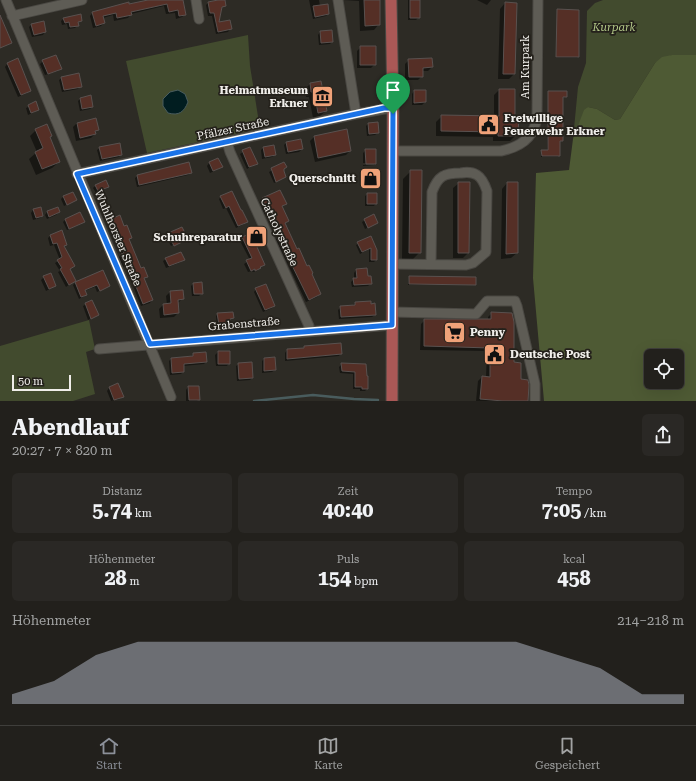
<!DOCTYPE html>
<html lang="de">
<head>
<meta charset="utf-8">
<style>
	:root { --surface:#22201c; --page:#2a2825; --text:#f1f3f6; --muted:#a2a3a3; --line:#3f3e3b; --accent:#8c9099 }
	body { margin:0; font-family:"Roboto Serif",serif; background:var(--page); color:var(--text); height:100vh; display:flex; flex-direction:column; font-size:15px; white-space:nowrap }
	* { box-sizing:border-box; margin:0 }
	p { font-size:13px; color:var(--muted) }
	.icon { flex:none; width:22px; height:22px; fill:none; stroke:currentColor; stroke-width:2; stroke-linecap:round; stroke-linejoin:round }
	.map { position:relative; height:401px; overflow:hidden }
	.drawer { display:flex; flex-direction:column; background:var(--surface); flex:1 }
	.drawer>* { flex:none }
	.fabs { position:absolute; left:644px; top:349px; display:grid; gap:8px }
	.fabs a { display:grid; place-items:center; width:40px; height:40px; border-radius:6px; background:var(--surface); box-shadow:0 4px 16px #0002,0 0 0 1px var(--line); font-size:20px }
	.scale { position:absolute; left:12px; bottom:10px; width:59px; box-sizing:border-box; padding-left:4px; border:2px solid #f0eeea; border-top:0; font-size:11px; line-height:14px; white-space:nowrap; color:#f0eeea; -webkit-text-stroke:3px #24211b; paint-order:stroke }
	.pin { position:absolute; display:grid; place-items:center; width:34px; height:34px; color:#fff; margin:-41px -17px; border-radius:50% 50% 50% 0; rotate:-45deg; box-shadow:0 0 4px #0007 }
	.pin .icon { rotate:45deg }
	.round { display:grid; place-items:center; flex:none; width:42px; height:42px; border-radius:6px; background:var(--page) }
	.summary { display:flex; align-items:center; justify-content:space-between; height:68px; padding:0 12px }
	h1 { font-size:22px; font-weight:700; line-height:30px }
	.stats { display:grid; grid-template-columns:repeat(3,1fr); gap:6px; height:68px; padding:4px 12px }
	.stats div { display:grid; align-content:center; border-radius:6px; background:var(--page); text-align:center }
	.stats b { font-size:20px; font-weight:700 }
	.stats small { font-size:11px; font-weight:400 }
	.stats p { font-size:11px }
	.chart { height:112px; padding:8px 12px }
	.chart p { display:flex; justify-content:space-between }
	.chart svg { width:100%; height:72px; margin-top:4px; fill:var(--accent); opacity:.7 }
	.tab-bar { display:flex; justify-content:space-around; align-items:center; height:56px; border-top:1px solid var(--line); background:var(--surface); font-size:11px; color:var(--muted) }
	.tab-bar a { display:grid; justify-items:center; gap:2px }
	.tab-bar .active { color:var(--accent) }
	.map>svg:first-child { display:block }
	.green { fill:#424b2e }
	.forest { fill:#4e5a34; fill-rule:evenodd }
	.water { fill:#011d20; stroke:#495c5d }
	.shadow { fill:#0007 }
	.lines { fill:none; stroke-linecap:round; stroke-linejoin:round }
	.stream { stroke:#495c5d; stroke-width:2.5 }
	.building { fill:#552f26; stroke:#59514f }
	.minor-casing { stroke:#4a4843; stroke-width:11 }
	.major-casing { stroke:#4a4843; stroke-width:13 }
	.minor { stroke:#5e5c55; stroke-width:9 }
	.major { stroke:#aa5856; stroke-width:11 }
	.route-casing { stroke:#fff; stroke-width:8 }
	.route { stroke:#1a73e8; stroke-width:5 }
	.labels { text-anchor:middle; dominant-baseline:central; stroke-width:3.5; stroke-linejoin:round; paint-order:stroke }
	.park-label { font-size:11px; font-style:italic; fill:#b3c888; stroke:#24211b }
	.street-label { font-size:11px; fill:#f0eeea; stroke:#24211b }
	.poi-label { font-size:11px; font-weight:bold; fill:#f0eeea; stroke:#24211b; text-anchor:end }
</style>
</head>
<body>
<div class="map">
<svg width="696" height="401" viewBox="0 0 696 401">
	<rect width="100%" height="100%" fill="#2d2b25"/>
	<path class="green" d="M603 0H696V55H672L655 63 620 119 615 120 597 109 588 107 573 139 578 87 586 63 587 11 595 3Z
		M248 35 250 66 260 129 147 153 126 61Z
		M89 320 95 349 86 352 95 394 73 401H0V346Z"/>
	<path class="forest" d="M672 55H696V401H544L533 278 536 173 569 170 573 139 584 110 588 107 597 109 615 120 620 119 655 63 662 57ZM651 356H677V382H651Z"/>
	<path class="water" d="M178 90 185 94 188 102C184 112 179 116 168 113L163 106V99L170 92Z"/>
	<path class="shadow" d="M152 0H182L185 14 182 17 176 19 175 13 166 14 164 6 131 14 128 18 114 21 113 15 103 18 104 23 101 26 93 28 90 16 93 12Z
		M224 0 225 5 221 8 217 23 230 29 228 32 216 34 212 16H208L206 5 208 3Z
		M309 0H319L320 6 328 14 326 16 313 19Z
		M343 0H379V24L374 30 360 31 359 1Z
		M408 0H419V17L416 20H408Z
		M477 0H491L487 5Z
		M505 3 514 74 509 79H498L500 9Z
		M557 10 578 57 577 58H556Z
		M64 18 81 21 77 23 78 25 75 28 68 29 67 24 62 25 61 21Z
		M32 24 45 32 43 35 32 37 29 27Z
		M320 32 332 42 330 44 319 45 318 35Z
		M361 47 375 64 371 68H357V51Z
		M18 60 30 90 27 93 18 97 5 67 7 64Z
		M409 60 432 67 428 71H422V76L418 80H405V64Z
		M43 61 61 69 58 71 45 75 40 64Z
		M62 78 80 86 78 89 62 92 59 80Z
		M310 84 326 111 320 116 313 118 309 97H306L305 89Z
		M499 90 514 117 517 134 510 141H493V137L436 136V122L442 116 494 117V95Z
		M414 91 425 102 422 105H412V94Z
		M549 92 566 97 562 98V140L559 141 558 157H541V152L547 151Z
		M90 97 92 107 90 109 80 111 78 101 80 99Z
		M36 103 38 110 28 115 26 108Z
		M96 120 97 129 95 134 91 138 76 141 73 127 77 123Z
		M377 123 378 133 375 135 367 136 366 126 368 124Z
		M36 130 49 138 59 162 52 168 36 175 29 159 37 152 30 136Z
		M314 137 350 151 346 155 315 162 310 141Z
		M286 143 302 149 299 152 286 154 284 145Z
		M273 146 275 155 272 157 262 159 261 150 263 148Z
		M100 148 121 154 119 157 100 161 97 150Z
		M249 148 256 163 247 169 240 154Z
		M366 150 375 164 374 165V163H363V153Z
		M209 163 222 167 210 173 207 166Z
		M284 163 283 170 285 177 274 183 269 172Z
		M363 165H374L363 166Z
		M411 171 420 252 412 260H402L403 179Z
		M191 173 188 175 137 187 135 178 138 176Z
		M364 177 378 182 365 189V188H363L361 180Z
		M459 183 468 253 463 258H453V188Z
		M507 183 517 253 511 258 501 259 502 189Z
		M96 185 108 187 105 189 96 193 93 188Z
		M368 194 376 203 374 206H365V196Z
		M64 196 76 200 64 206 61 199Z
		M221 197 247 221 244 224 236 228 226 208 223 209 219 199Z
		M263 199 285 204 281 207 288 221 285 224 297 250 311 274 320 294 317 297 306 302 282 252 276 239 278 238 267 214 265 215 260 202Z
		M33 210 42 216 40 218 33 220 31 213Z
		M47 212H59L56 215 47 219 45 215Z
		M373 216 377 223 365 229 362 222Z
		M66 219 83 222 81 224 67 230 63 222Z
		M110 221 124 227 131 237 128 241 140 269 147 276 144 279 152 300 150 303 141 306 125 266 123 267 119 257 121 255 115 240 114 241 108 227 107 223Z
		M61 232 66 244 64 247 74 266 69 269 75 280 66 287 58 272 60 271 55 263 60 260 54 245 50 246 48 238 50 236Z
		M169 234 187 239 171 246 166 236Z
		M370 237 376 260 374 262H369V249L360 254 356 245Z
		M243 238 256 247 263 264 257 271 253 272 252 271 248 272 244 264 250 260 240 241Z
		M166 259 183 260 181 262 166 268 163 261Z
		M356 270 367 277 371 283 368 286 352 287 351 282 354 279V273Z
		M44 277 55 286 46 291 41 280Z
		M409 277 475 285H408Z
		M76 282 109 286 97 292 95 287 84 291 86 295 79 299 73 285Z
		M193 284 202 293 199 296H192L191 286Z
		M256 289 274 306 272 308 263 312 254 292Z
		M182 291 183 298 179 302 177 303 178 313 174 317 160 318 159 309 163 305H167L166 296 170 292Z
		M92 301 97 315 88 320 83 306Z
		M355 303 375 315 372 317 339 319 338 310 341 307 353 305Z
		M492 313 513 363 527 401H476L478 381 482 377H486L487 351 420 350 421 324 425 320H488V317Z
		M218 314 232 318 229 320V324L227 326 217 327 216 316Z
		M304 347 341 353 339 356 285 361V353L287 350H302Z
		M218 352H229V363L227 366H216L215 355Z
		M194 354 206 362 204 364 183 366V372L181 374 170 375 169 361 171 359 191 356Z
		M264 359 275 370 272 372 262 373V361Z
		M239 364 252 378 250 380 237 381 236 366Z
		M342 364 365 365 367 389 365 391H360V389H353V374L340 373 339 367Z
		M188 387 199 399 197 401H186V390Z
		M109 388 122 396 120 399 111 401 107 391Z"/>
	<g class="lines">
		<path class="stream" d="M254 401 313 395 354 399 378 400"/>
	</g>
	<path class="building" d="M148 0H183L186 15 179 16 178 10 169 12 167 4 131 12 132 15 117 18 116 13 103 16 105 23 96 26 92 12 129 2V4Z
		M218 0H225L226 6 222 7 219 22 230 20 232 29 218 32 214 13H210L208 2Z
		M364 0H380V25L365 26Z
		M410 0H420V18H410Z
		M505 2 517 3 515 74H503Z
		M328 4 329 14 315 17 313 6Z
		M557 9 579 10V57H556Z
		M81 14 82 21 78 22 79 26 70 27 69 22 65 23 63 18Z
		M0 15 12 43 0 48Z
		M44 21 46 32 34 35 31 24Z
		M332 30 333 42 321 43 320 31Z
		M360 46H376V65H360Z
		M56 55 62 69 48 74 42 60Z
		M18 58 31 91 21 95 7 63Z
		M432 58 433 67 423 68V77H409L408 59Z
		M79 73 82 87 64 90 61 77Z
		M321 81 327 111 318 113 314 92H311L310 83Z
		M499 89H515V116H519L518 134H516V136H498V132L441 131V115L499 116Z
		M414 90H426V102L414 103Z
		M548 91H567V97H563V141H560V156H542L541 150H548Z
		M91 95 93 107 82 109 80 98Z
		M36 101 39 110 31 113 28 105Z
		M96 118 99 130 95 131 96 134 80 138 77 123Z
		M378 122 379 133 369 134 368 123Z
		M47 124 52 136 50 137 60 162 42 169 35 152 43 148 35 129Z
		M347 129 351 151 318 158 314 136Z
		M301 139 303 149 288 152 286 142Z
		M120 143 122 155 102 159 99 147Z
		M274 145 276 155 265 157 263 147Z
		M250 147 258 164 249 167 242 150Z
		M365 149H376V164H366Z
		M218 158 223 167 213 171 209 162Z
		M189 162 192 173 139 185 137 175Z
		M284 162 287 167 284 169V171L286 177 276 182 271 168Z
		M410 170H422L421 253H409Z
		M376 171 379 178V182L367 188V186H365L363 177Z
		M106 180 109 187 98 191 95 185Z
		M458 182H470L469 253H458Z
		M507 182H518V253L506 254Z
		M280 190 287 204 282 206 289 221 285 223 297 249 299 248 307 266 309 265 313 273 312 274 321 294 309 300 284 249 278 235H280L270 212H268L262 198Z
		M232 191 241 210H242L248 222 238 226 229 206 226 208 220 196Z
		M73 192 77 200 67 205 63 196Z
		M367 193H377V204H367Z
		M41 207 43 216 36 218 33 209Z
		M58 207 60 212 49 217 47 211Z
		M80 212 85 222 69 229 65 219Z
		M374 214 378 223 368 228 364 219Z
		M120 215 124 226 127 225 132 238 129 239 141 268 144 267 148 277 144 278 153 300 143 304 127 264 126 265 121 254 124 253 118 238 116 239 110 224 109 220Z
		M182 227 188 239 174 246 168 233Z
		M62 230 67 245 64 246 75 266 70 269 76 281 69 285 60 269 62 268 57 260 62 257 57 243 53 244 50 235Z
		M252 233 258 246 257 247 265 265 260 267 261 268 255 271V269L251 271 246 260 252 258 242 237Z
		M371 236 377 250V260H371V248L362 252 357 242Z
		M181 252 185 260 169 266 165 258Z
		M367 268 368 276H371L372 284 354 285 353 278H357L356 269Z
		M103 270 110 286 100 291 97 285 85 290 87 295 81 297 75 282Z
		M51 273 56 286 49 289 43 276Z
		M409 276 476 277V285L409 284Z
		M202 282 203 294H194L193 283Z
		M266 284 275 306 265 310 255 288Z
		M183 290 184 299 178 300 179 313 164 315 163 304 171 303 170 291Z
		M92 300 99 315 91 319 85 303Z
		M371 301V304L375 303 376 315 341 317 340 306 355 305V302Z
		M233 312 234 318 230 319V325H219L217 313Z
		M491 312 512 313 514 322V362L521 363V379L528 380 529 385 528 401H503L480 399 482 376 490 377V348L424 346V319H491Z
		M341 343 342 354 287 359V349L304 348V346Z
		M218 351H230V364H218Z
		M206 352 207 362 184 364V372L172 373 171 358 193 356V353Z
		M275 357 276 370 264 371V358Z
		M252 362 253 378 239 379 238 363Z
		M341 363 366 364 367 376H368V389H362V387H355V372L342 371Z
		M118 383 124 397 114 400 109 387Z
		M188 386H199L200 400H189Z"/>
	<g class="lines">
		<defs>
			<path id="minor" d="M6 0 171 397
				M196 0 199 19
				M338 0 356 114
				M12 16 82 0
				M227 142 230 152 309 326V331
				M393 151H501C521 147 535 137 537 116L538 0
				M77 174 351 115 384 109 393 108
				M392 264 466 265 473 263 486 252 487 191C485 185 482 178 477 175 472 172 466 172 461 173 444 173 438 176 432 192L431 264
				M392 312 476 314 487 301H515L517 306 535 384V401
				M99 349 392 325"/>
			<path id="major" d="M391 0 393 108 392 401"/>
		</defs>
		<use href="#minor" class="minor-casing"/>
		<use href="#major" class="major-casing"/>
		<use href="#minor" class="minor"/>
		<use href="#major" class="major"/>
	</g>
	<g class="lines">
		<defs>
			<path id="route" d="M384 108H393L392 325 150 344 77 174Z"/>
		</defs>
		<use href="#route" class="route-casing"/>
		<use href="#route" class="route"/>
	</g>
	<defs>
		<symbol id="museum-square" viewBox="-11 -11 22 22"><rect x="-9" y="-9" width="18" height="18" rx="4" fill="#f0a279" stroke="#24211b"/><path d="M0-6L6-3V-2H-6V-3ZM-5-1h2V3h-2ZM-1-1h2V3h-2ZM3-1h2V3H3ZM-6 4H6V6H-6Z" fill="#111"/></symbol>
		<symbol id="civic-square" viewBox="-11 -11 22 22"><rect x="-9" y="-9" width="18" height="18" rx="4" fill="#f0a279" stroke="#24211b"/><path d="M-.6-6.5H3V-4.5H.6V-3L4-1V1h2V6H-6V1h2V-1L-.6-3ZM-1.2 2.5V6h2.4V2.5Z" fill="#111"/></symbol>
		<symbol id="shop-square" viewBox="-11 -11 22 22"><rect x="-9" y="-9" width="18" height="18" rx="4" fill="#f0a279" stroke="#24211b"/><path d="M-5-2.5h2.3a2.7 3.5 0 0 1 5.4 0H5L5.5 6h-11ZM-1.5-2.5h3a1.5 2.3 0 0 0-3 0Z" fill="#111"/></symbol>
		<symbol id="supermarket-square" viewBox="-11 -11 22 22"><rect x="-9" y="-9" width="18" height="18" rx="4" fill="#f0a279" stroke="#24211b"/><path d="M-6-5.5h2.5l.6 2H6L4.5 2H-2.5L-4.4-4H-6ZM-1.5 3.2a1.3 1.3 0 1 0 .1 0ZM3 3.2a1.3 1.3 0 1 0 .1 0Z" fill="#111"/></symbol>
	</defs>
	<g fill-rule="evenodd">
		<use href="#museum-square" x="310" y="84" width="25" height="25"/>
		<use href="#civic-square" x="476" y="112" width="25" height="25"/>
		<use href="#shop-square" x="358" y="166" width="25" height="25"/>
		<use href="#shop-square" x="244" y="224" width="25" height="25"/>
		<use href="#supermarket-square" x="442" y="320" width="25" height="25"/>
		<use href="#civic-square" x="482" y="342" width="25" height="25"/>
	</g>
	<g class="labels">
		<g class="park-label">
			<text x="614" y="27">Kurpark</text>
		</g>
		<g class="street-label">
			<text transform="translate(525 67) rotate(-90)">Am Kurpark</text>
			<text transform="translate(233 129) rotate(-12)">Pfälzer Straße</text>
			<text transform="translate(279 232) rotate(65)">Catholystraße</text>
			<text transform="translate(118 238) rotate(67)">Wuhlhorster Straße</text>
			<text transform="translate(244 324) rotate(-5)">Grabenstraße</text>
		</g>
		<g class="poi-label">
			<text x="308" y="90">Heimatmuseum<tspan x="308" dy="13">Erkner</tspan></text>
			<text x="504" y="118" text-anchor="start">Freiwillige<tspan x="504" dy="13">Feuerwehr Erkner</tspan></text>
			<text x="356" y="178">Querschnitt</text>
			<text x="242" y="237">Schuhreparatur</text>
			<text x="470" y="332" text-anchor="start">Penny</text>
			<text x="510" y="354" text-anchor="start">Deutsche Post</text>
		</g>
	</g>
</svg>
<div class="fabs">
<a><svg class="icon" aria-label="locate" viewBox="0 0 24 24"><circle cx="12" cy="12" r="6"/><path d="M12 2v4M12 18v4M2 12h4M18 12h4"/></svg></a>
</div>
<div class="scale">50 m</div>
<div class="pin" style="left:393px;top:114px;background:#1e9e55"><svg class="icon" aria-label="arrive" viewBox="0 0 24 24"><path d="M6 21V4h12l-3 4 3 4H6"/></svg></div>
</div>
<section class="drawer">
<div class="summary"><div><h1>Abendlauf</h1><p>20:27 · 7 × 820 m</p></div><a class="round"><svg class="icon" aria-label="share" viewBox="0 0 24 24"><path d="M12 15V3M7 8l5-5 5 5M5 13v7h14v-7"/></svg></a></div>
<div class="stats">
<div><p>Distanz</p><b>5.74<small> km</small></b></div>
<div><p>Zeit</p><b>40:40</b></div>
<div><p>Tempo</p><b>7:05<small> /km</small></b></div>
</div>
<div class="stats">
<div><p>Höhenmeter</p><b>28<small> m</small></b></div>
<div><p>Puls</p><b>154<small> bpm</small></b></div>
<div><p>kcal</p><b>458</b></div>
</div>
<div class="chart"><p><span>Höhenmeter</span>214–218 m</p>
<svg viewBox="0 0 160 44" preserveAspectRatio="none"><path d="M0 44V38L10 30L20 14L30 6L40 6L50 6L60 6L70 6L80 6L90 6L100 6L110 6L120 6L130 14L140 22L150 38L160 38V44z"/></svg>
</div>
</section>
<nav class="tab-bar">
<a class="active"><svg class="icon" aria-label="home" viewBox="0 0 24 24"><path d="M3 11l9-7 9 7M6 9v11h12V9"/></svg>Start</a>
<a><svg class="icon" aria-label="map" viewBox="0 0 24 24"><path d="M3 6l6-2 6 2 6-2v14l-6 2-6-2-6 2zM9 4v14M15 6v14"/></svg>Karte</a>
<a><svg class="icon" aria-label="saved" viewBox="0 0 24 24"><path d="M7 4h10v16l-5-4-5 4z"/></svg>Gespeichert</a>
</nav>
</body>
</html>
